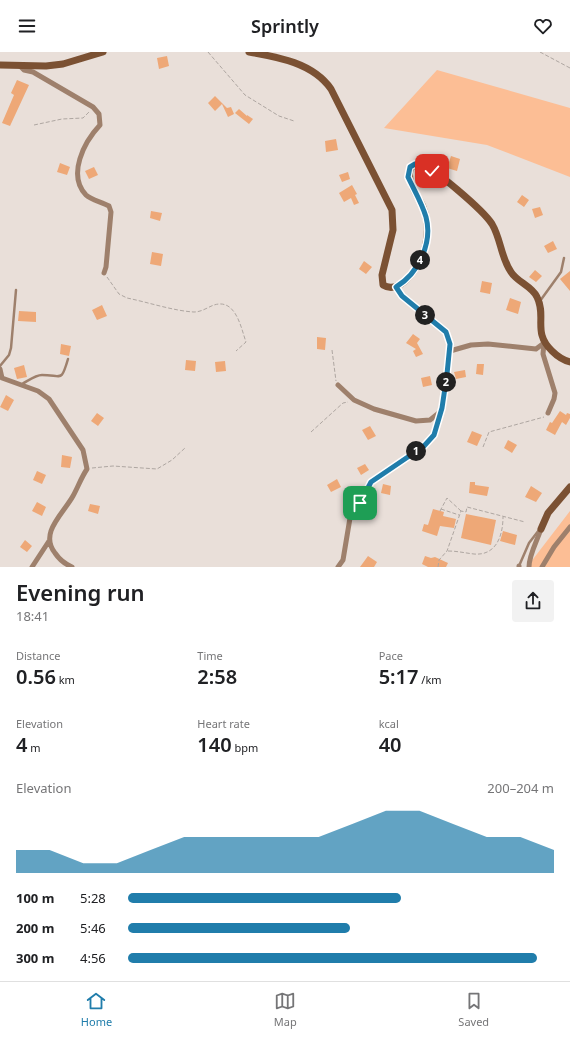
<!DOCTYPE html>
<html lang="en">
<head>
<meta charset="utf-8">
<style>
	:root { --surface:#fff; --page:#f2f2f2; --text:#202124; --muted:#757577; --line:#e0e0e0; --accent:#207dab }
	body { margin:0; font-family:"Noto Sans",sans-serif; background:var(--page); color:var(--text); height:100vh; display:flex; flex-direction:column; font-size:15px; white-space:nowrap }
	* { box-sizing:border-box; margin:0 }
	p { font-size:13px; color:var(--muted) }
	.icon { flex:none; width:22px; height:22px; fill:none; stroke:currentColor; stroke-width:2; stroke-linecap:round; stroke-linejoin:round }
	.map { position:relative; height:515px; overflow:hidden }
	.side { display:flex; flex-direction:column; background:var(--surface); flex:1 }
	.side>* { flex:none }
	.pin { position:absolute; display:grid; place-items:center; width:34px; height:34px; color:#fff; margin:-17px; border-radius:8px; box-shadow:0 2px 6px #0006 }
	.km { position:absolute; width:20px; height:20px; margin:-10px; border-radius:50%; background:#222; color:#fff; font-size:11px; line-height:20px; text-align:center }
	.round { display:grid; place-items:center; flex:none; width:42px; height:42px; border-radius:4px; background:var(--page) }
	.headline { display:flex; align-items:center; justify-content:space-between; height:68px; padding:0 16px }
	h1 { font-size:22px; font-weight:600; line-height:30px }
	.metrics { display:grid; grid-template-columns:repeat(3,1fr); gap:6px; height:68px; padding:4px 16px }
	.metrics div { display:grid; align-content:center }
	.metrics b { font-size:20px; font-weight:600 }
	.metrics small { font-size:11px; font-weight:400 }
	.metrics p { font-size:11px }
	.chart { height:112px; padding:8px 16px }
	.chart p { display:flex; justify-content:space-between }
	.chart svg { width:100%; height:72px; margin-top:4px; fill:var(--accent); opacity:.7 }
	ul { padding:0 16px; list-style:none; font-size:13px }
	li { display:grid; grid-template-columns:64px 48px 1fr; align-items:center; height:30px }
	li i { height:10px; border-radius:5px; background:var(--accent) }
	header { display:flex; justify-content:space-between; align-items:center; height:52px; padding:0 16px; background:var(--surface); font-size:18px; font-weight:600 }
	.tab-bar { display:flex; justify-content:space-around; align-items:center; height:56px; border-top:1px solid var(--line); background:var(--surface); font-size:11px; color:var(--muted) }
	.tab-bar a { display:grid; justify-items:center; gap:2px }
	.tab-bar .active { color:var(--accent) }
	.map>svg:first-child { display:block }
	.green { fill:#fcbe95 }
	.building { fill:#eea877 }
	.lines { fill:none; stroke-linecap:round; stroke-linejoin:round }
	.path { stroke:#aea6a1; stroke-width:1; stroke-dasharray:4 2; stroke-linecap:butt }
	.lane { stroke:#9e806c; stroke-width:2.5 }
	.street { stroke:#9e806c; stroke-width:5 }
	.secondary { stroke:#7b5133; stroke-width:7 }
	.route-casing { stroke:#fff; stroke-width:8 }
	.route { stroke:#207dab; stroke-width:5 }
</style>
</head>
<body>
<header><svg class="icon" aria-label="menu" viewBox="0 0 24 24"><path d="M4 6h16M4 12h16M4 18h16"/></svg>Sprintly<svg class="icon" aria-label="heart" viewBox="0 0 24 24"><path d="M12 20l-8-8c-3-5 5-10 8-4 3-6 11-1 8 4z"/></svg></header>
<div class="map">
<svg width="570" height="515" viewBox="0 0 570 515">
	<rect width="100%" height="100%" fill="#e9dfd9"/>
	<path class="green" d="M437 18 570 56V125L487 93 384 76Z
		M570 459V515H527Z"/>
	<path class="building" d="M167 4 169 14 159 17 157 6Z
		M17 28 29 33 10 74 2 71 14 43 11 41Z
		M215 44 227 56 231 55 234 62 228 65 222 52 215 59 208 51Z
		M239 57 247 64V63L253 67 249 72 235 61Z
		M336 87 338 98 326 100 325 89Z
		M451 104 460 107 457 119 447 116Z
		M60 111 70 115 67 123 57 120Z
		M94 115 98 123 89 127 85 119Z
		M348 120 350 127 342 130 339 123Z
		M352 133 357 142 355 143 359 151 354 153 351 146 344 150 339 141Z
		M522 143 529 148 524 155 517 150Z
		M540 155 543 163 535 166 532 157Z
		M151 159 162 161 160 169 150 166Z
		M553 189 557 197 548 201 544 194Z
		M152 200 163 202 161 214 150 212Z
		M364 209 372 215 366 222 359 217Z
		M535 218 542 224 536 230 529 225Z
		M570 219V239L560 227Z
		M482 229 492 231 490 242 480 240Z
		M510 246 521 250 518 262 506 258Z
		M102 253 107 264 97 268 92 258Z
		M19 259 36 260V270L18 269Z
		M413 282 420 287 417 291 423 302 416 305 413 299 416 297 406 291Z
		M317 285 326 286 325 298 317 297Z
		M61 292 71 294 69 304 60 302Z
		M186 308 196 309 195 319 185 318Z
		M225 309 226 319 216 320 215 310Z
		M477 312H484L483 323 476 322Z
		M24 313 27 325 17 327 14 316Z
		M465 318 466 325 456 327 454 320Z
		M430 324 432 333 423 335 421 326Z
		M6 343 14 348 8 359 0 355Z
		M560 359 566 363 567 361 570 362V366L566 373 562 370 555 383 546 378 550 370 552 371Z
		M97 361 104 366 98 374 91 369Z
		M370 374 376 384 368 388 362 378Z
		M472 379 482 383 477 394 467 390Z
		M508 388 517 393 512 401 504 396Z
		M62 403 72 405 70 416 61 415Z
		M365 412 369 418 361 423 357 416Z
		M37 419 46 423 42 432 33 428Z
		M337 427 341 435 331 440 327 433Z
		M470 430H475V433L489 435 487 444 469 441Z
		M383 432 391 434 390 443 381 441Z
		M531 434 542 441 536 450 525 445Z
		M37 450 46 455 42 464 32 459Z
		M90 452 100 454 98 462 88 459Z
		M433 457 444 460 443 464 456 467 454 476 440 474 437 484 422 479 424 472 428 473Z
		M466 462 496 468 491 493 461 486Z
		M503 479 517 483 515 493 500 489Z
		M25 488 32 494 27 500 20 495Z
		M368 504 377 510 374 515H360Z
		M425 504 431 506 435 505 448 511 446 515H428L422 512Z"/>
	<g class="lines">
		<path class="path" d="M208 0 245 43 279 64 294 69
			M540 0 570 16
			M34 73 62 67 83 66 90 59
			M107 225 119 242 127 246C147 250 174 259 194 260 202 260 208 255 214 253 236 246 241 276 246 290L236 299
			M332 298 336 329
			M311 380 343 351 348 350
			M483 395 489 380 544 365
			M92 416 113 414 157 417 172 408 185 396
			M441 457 459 463
			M440 459 447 446 461 459
			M448 499C457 499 465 501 474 502 496 504 503 484 503 465
			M438 515 439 508 447 499 461 459 466 460 467 455 525 470"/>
		<path class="lane" d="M540 249 561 220 564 206
			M0 314 9 303 11 296 16 238
			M22 332C28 329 35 323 42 323 62 323 61 331 68 307
			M519 514 529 491 539 478"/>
		<path class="street" d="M19 13 24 18 33 20 93 55 99 62 100 73C84 90 67 123 86 143 91 148 102 150 109 154L111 160 106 215 104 221
			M544 291 543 302 555 341 554 347 548 361
			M450 299 471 293 488 292 536 297 544 291
			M0 317 2 326 38 339 49 347 83 398 87 417C81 426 78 435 73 444 63 462 39 481 55 501 59 507 65 512 72 515
			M338 333 354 348 374 357 416 369 430 368 440 360C446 348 453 290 446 280L402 244 396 235
			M32 515 49 489
			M338 515 343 508 350 466 360 451 371 430 424 394 434 383 440 360
			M519 515V514
			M529 515C529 503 537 489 541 477
			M542 515 554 495 570 475"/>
		<path class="secondary" d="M249 0C278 5 313 11 331 37L392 158 393 178 382 223 383 233C391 238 398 235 405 229 425 210 433 181 423 155 418 143 405 129 411 115L420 111C435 117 483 158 492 172 501 187 501 206 511 220 517 230 532 234 537 245 547 265 532 280 552 299 557 304 563 308 570 310
			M0 13 46 14 63 12 103 0
			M541 477 548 461 570 435"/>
	</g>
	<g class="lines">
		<defs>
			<path id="route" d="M360 451 371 430 424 394 434 383 442 356 447 322 450 292 446 280 402 244 396 235C418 222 433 191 426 165 422 151 414 138 408 125L410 115 415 112 420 111 432 119"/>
		</defs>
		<use href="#route" class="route-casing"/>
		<use href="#route" class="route"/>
	</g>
</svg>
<div class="pin" style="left:360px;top:451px;background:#1e9e55"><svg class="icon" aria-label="arrive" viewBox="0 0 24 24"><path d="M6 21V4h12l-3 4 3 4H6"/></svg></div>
<div class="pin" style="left:432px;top:119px;background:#d93025"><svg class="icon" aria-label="check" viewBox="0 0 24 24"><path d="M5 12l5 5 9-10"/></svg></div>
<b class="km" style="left:416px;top:399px">1</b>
<b class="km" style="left:446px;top:330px">2</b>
<b class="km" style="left:425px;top:263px">3</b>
<b class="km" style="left:420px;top:208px">4</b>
</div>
<section class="side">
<div class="headline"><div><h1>Evening run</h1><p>18:41</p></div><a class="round"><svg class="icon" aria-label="share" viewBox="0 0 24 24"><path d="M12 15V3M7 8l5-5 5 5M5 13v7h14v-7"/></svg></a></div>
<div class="metrics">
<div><p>Distance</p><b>0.56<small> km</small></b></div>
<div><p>Time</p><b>2:58</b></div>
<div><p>Pace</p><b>5:17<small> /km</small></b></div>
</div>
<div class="metrics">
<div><p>Elevation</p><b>4<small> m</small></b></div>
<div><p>Heart rate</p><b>140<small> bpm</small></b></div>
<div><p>kcal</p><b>40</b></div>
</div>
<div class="chart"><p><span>Elevation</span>200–204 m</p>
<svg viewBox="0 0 160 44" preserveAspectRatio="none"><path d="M0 44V30L10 30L20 38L30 38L40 30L50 22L60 22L70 22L80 22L90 22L100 14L110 6L120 6L130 14L140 22L150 22L160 30V44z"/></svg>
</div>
<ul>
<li><b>100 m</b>5:28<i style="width:64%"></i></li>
<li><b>200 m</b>5:46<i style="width:52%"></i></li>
<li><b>300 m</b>4:56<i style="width:96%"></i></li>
</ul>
</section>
<nav class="tab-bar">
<a class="active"><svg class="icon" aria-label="home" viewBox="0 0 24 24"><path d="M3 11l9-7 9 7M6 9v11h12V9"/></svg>Home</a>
<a><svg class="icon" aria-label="map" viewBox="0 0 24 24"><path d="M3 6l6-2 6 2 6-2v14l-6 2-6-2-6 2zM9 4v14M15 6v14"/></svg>Map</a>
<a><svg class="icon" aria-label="saved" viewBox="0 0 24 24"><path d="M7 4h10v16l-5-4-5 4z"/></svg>Saved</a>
</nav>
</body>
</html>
